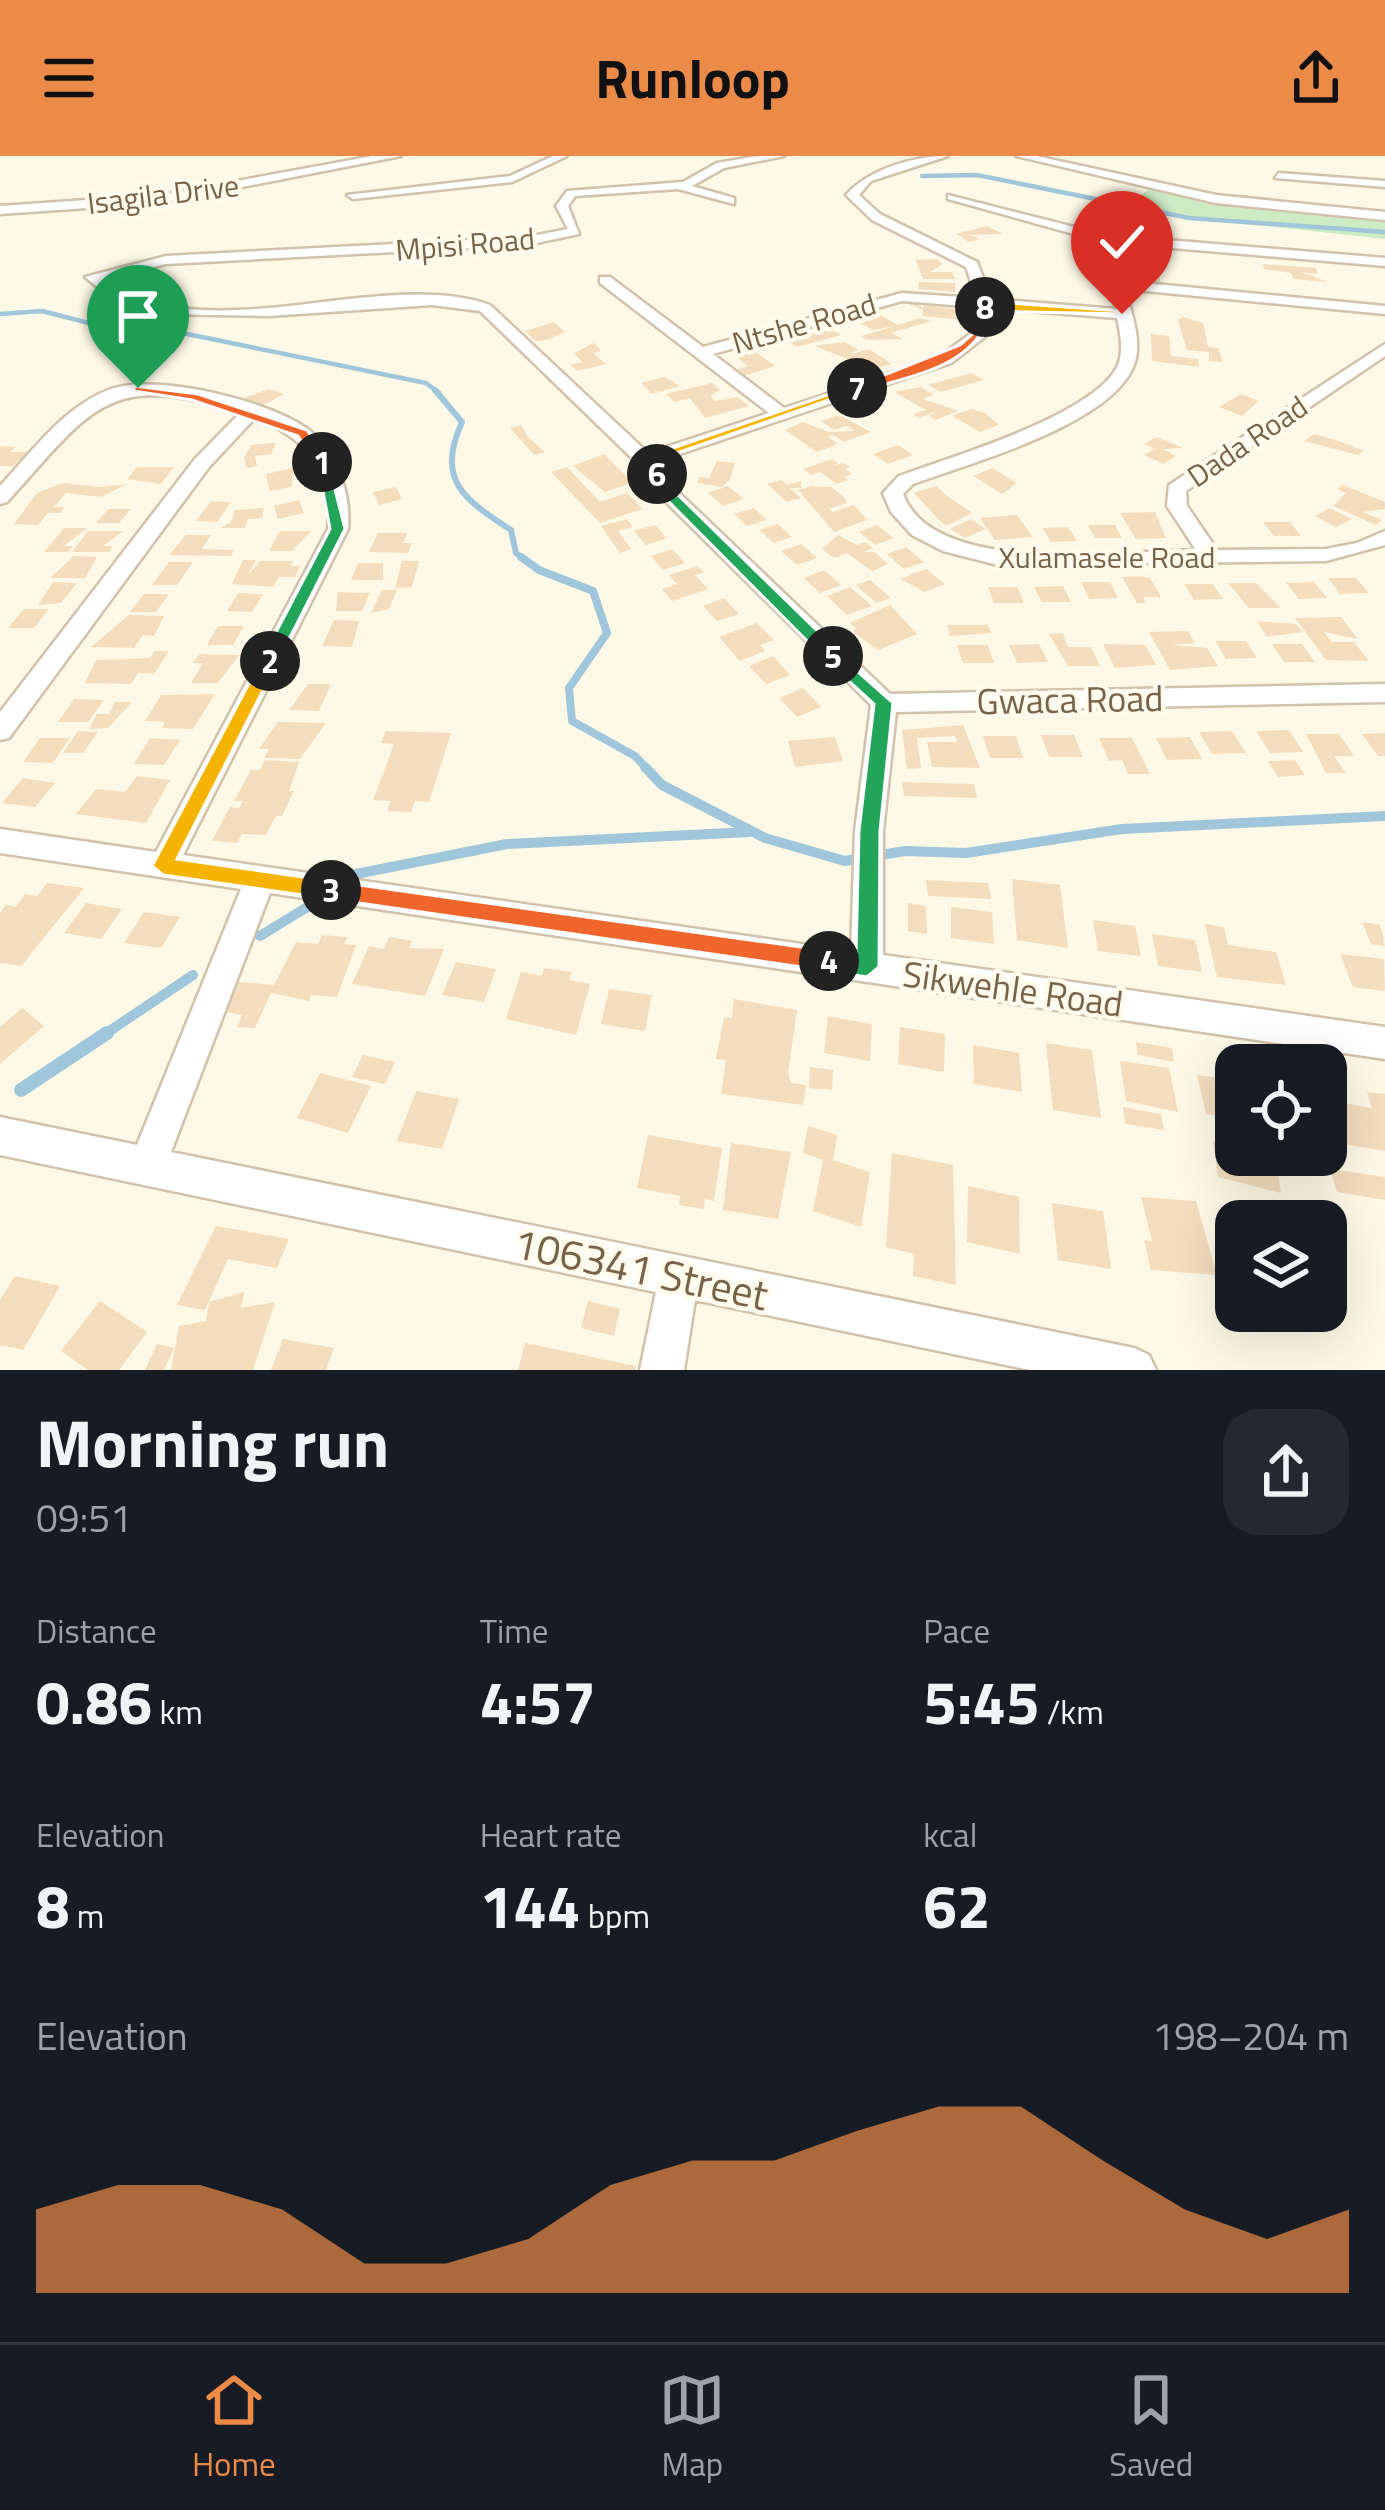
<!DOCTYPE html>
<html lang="en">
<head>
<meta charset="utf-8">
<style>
	:root { --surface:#171b24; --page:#242831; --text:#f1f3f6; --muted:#9ea1a6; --line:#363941; --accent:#ec8a47 }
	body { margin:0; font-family:"Titillium Web",sans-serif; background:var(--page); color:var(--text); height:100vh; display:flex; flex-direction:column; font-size:45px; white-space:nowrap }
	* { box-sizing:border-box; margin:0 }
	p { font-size:39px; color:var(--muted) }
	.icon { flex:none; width:66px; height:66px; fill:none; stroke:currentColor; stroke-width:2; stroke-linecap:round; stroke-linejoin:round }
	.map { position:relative; height:1214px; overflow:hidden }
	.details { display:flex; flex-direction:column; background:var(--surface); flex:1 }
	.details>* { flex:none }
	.fabs { position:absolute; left:1215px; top:888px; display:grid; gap:24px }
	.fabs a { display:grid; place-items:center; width:132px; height:132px; border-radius:24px; background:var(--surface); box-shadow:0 12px 48px #0002; font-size:60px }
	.pin { position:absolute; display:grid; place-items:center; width:102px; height:102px; color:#fff; margin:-123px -51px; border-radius:50% 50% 50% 0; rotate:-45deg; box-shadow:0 0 12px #0007 }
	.pin .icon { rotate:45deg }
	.km { position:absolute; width:60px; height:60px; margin:-30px; border-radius:50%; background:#222; color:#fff; font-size:33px; line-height:60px; text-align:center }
	.round { display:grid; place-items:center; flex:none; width:126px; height:126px; border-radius:36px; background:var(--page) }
	.headline { display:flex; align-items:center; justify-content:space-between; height:204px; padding:0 36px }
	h1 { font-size:66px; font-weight:700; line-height:90px }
	.figures { display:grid; grid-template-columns:repeat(3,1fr); gap:18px; height:204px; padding:12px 36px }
	.figures div { display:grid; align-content:center }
	.figures b { font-size:60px; font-weight:700 }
	.figures small { font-size:33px; font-weight:400 }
	.figures p { font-size:33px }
	.chart { height:336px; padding:24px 36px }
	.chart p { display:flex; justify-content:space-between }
	.chart svg { width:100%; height:216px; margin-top:12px; fill:var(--accent); opacity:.7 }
	header { display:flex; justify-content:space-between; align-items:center; height:156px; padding:0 36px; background:var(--accent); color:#111; font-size:54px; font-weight:700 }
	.dock { display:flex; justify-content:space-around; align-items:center; height:168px; border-top:3px solid var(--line); background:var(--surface); font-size:33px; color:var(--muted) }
	.dock a { display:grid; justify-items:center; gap:6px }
	.dock .active { color:var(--accent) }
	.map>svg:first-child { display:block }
	.green { fill:#cdecc4 }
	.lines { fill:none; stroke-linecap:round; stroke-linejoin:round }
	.stream-far4 { stroke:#9fc6da; stroke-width:4.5 }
	.stream-far3 { stroke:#9fc6da; stroke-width:6 }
	.stream-far2 { stroke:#9fc6da; stroke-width:8 }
	.stream-far1 { stroke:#9fc6da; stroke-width:10 }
	.stream { stroke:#9fc6da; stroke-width:14 }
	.building { fill:#f4ddbd }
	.minor-casing { stroke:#d0c2ab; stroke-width:5 }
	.tertiary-casing { stroke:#d0c2ab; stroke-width:5 }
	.minor { fill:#fff; fill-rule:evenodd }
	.tertiary { fill:#fff; fill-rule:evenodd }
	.split-1 { fill:#f0652b; stroke:#fff; stroke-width:3 }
	.split-2 { fill:#22a559; stroke:#fff; stroke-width:3 }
	.split-3 { fill:#f5b400; stroke:#fff; stroke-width:3 }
	.split-4 { fill:#f0652b; stroke:#fff; stroke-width:3 }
	.split-5 { fill:#22a559; stroke:#fff; stroke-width:3 }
	.split-6 { fill:#22a559; stroke:#fff; stroke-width:3 }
	.split-7 { fill:#f5b400; stroke:#fff; stroke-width:3 }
	.split-8 { fill:#f0652b; stroke:#fff; stroke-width:3 }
	.split-9 { fill:#f5b400; stroke:#fff; stroke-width:3 }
	.labels { text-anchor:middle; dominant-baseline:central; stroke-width:9; stroke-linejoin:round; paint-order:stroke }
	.far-street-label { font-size:30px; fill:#786349; stroke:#fffbed }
	.street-label { font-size:36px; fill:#786349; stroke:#fffbed }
	.near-street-label { font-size:42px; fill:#786349; stroke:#fffbed }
</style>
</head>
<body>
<header><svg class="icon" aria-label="menu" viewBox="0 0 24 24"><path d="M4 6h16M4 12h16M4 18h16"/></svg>Runloop<svg class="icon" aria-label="share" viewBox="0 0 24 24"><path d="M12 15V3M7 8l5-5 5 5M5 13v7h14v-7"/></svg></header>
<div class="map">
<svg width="1385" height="1214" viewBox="0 0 1385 1214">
	<rect width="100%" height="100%" fill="#fdf9e6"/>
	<path class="green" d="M1160 27 1244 43 1385 56V83L1116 54Z"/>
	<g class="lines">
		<path class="stream-far4" d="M922 20 977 19 1189 62 1385 76
			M0 158 42 155 89 167 158 172 426 227 439 237"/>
		<path class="stream-far3" d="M435 234 462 266C436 324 463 343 511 374L516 397 525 404"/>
		<path class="stream-far2" d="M521 401 539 414 593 435 607 477 569 532 572 565 635 600 648 614"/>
		<path class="stream-far1" d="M645 611 662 629 765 682 845 705 905 695 966 697 1122 673 1385 660
			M356 718 507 688 750 676
			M260 780 309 750
			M102 880 193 819"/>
		<path class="stream" d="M21 934 107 877"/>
	</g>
	<path class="building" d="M986 70 1004 78 969 79 980 83 969 86 956 78Z
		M936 103 943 108 930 116H952L955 123H923L916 104Z
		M1262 108 1316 112 1318 118 1300 116 1328 126 1294 123 1291 117 1264 113Z
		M1134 110 1160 112V126L1138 124 1129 118 1127 112Z
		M919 126 955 127V136L918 133Z
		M916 146 923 153 924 149 963 154V164L922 160 923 154 908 147Z
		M876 157 898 169 920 162 931 165 891 177 903 183 868 184 861 180 895 170 873 174 858 166Z
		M1183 161 1203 167 1208 191 1218 192 1223 206 1209 205V196L1187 194 1178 164Z
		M554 166 565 176 549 183 536 186 525 175Z
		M830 173 841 179 797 191 787 185Z
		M1151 178 1169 180 1171 200 1198 203 1199 211 1152 205Z
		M844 186 858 193 852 198 869 193 892 208 874 213 814 190Z
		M594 187 601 195 593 197 606 208 577 215 570 209 582 206 574 197Z
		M753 194 775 210 744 220 735 214 748 210 734 199Z
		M971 217 984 224 941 236 928 229Z
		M665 221 680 230 652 238 641 227Z
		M712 227 720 234 710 240 715 245 737 241 749 250 705 262 690 242 675 246 666 238Z
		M921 231 934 239 923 243 958 255 936 264 929 260 937 255 919 262 913 258 926 254 894 236Z
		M269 233 284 238 258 252 236 245Z
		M1241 238 1259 245 1242 260 1219 251Z
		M971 253 985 257 999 269 980 276 952 260Z
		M839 259 871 276 844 286 834 279 828 281 838 288 817 296 785 274 803 266 828 276 855 275 846 270 834 274 821 265Z
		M521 269 528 281 545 296 534 299 510 272Z
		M1314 278 1339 285 1364 295 1358 299 1304 285Z
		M1157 281 1183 292 1163 293 1176 300 1163 308 1144 299 1155 293 1144 288Z
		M275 287 272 298 255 300 257 310 247 312 244 302 251 289Z
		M898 289 913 299 888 308 873 298Z
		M0 290 16 291 10 296H28L13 310H0Z
		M604 298 627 321 629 328 605 336 573 310Z
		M832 303 838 307 833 310 843 307 850 311 845 313 852 318 844 321 849 324 837 328 820 316 811 319 803 313Z
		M717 305 735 307 730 324 722 331 697 327 700 321 709 322Z
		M137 311H174L161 328 127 323Z
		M567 311 600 346 627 337 643 353 600 367 551 316Z
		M293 312 292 331 270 335 266 318Z
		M992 312 1017 327 1002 338 973 320Z
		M782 324 787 329 801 325V332H790L801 342 787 346 767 328Z
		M63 327 99 331 127 328 101 341 66 337 54 351H65L60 357H48L38 369 14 368 37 337Z
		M1343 329 1385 346V353L1363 356 1382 364 1376 369 1333 350 1346 337 1337 333Z
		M728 330 744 343 723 350 708 337Z
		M811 330 831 331 843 340 847 347 829 353 833 356 854 349 867 364 834 376 798 334Z
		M936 330 946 339 972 357 946 370 938 363 914 337Z
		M396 331 402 343 379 349 373 336Z
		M299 344 304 357 278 363 274 350Z
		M211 345 231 346 217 366 196 365Z
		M264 352 262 362 248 363 245 372H220L231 366 235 354Z
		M754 352 767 364 747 370 734 358Z
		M1330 352 1352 363 1336 371 1315 360Z
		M108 353H131L119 367H96Z
		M1155 356 1166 382 1136 383 1120 357Z
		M1017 359 1033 381 995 384 980 362Z
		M627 363 633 371 618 375 631 393 620 397 601 370Z
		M971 363 986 373 965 382 950 373Z
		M1263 366H1290L1301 380H1274Z
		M778 368 792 381 774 387 759 374Z
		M655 369 667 382 646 389 634 375Z
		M877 369 894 382 875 389 859 376Z
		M1088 369H1115L1122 382H1095Z
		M1068 371 1077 385 1051 386 1042 372Z
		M64 372H87L64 390H73L68 396H44Z
		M88 375H123L103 390H113L109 396H72Z
		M280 375H311L292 395H269Z
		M378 377H407L403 387H412L408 397 369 396Z
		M186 379H211L202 393 234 394 231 400 169 399Z
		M838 379 857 389 865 386 873 392 864 396H874L888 408 872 415 847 397 834 402 822 393Z
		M801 388 817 402 797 409 781 395Z
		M906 391 924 406 904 413 887 398Z
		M672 393 685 407 663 414 651 400Z
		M74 400 97 401 85 422H50Z
		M243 404H256L247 420 260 405H293L290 410H300L295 421H279L273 431 232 428Z
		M402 405H419L412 431 395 432Z
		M169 406H193L177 429H152Z
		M358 407H383V424H351Z
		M698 410 704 416 695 419 708 433 672 445 662 433 677 428 669 419Z
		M926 413 945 428 925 436 900 423Z
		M824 414 841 429 820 437 804 422Z
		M1138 420 1150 422 1161 441H1143L1146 447H1137L1122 421Z
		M1328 422H1356L1369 437 1340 438Z
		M870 424 891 442 876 447 856 429Z
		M53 426 77 427 61 447 38 449Z
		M1081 426H1110L1118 442 1089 443Z
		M1314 426 1327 442 1299 443 1286 427Z
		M1228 427H1256L1281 452H1249Z
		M1184 428H1213L1223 443 1194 444Z
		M1063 430 1071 446H1042L1034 431Z
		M850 431 872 450 847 459 827 440Z
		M988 431H1017L1024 447H994Z
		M382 434H397L389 453 371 457Z
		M338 436 370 437 362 455H336Z
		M238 437 263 438 252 456 227 455Z
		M144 438H169L156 456H130Z
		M724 442 739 458 717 465 703 450Z
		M890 449 917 478 878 494 852 475 857 473 850 467Z
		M24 453H49L34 472H8Z
		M129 459 164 460 154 480 143 479 134 492 91 491Z
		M1341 461 1358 483 1324 476 1332 486H1354L1369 505 1326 504 1295 462Z
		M334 464 359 465 352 491 322 490Z
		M1257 465 1296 468 1302 476 1267 481Z
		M757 467 774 484 760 489 765 495 740 505 719 481Z
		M947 469H988L991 477 950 480Z
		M218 470H244L233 489H207Z
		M1188 475 1195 487 1172 489 1207 492 1218 510 1170 514 1149 476Z
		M1063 477 1068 491H1091L1100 510H1068L1049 478Z
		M1215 485H1246L1257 502 1226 503Z
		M1039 488 1048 506 1017 507 1009 489Z
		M1103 488 1145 489 1156 509 1115 512Z
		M1272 488H1302L1315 506H1284Z
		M957 489H988L994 507H963Z
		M155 495H169L154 518 138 517 131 528 85 527 96 504 150 502Z
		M199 498 239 499 218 527H191L203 507H193Z
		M773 500 790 519 766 528 749 510Z
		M308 528H331L319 555 289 554Z
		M803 532 821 551 797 561 779 542Z
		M215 538 193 573 162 572 165 566 145 565 161 539Z
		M74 543 104 544 88 566H58Z
		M115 546H132L108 572 89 573 97 558H109Z
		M278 566 326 567 300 603 264 602 269 593H259Z
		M963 569 980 612 932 611 927 586H957L955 580 917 582 921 612 907 613 902 574Z
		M1289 574 1303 596 1270 597 1256 575Z
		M78 575 98 576 83 597H63Z
		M386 575 451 577 429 646 415 645 411 656 387 655 391 645 373 644 394 588 381 587Z
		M1232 575 1246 597 1212 598 1199 576Z
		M1385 577V600H1378L1362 578Z
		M1306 578H1339L1354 600H1334L1346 617H1326Z
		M1041 579H1074L1083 601H1049Z
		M983 580H1016L1023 602H990Z
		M835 581 843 605 795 611 788 585Z
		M1190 581 1202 603 1167 604 1156 582Z
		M40 582H70L53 607 23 606Z
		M150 582 180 584 164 609 134 608Z
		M1099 582H1132L1150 618H1128L1122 604 1109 605Z
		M265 604 299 606 289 635H294L282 660H276L266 679 242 678 237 687 212 685 230 651 239 652 243 645H234L251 614H260Z
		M1295 604 1305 619 1278 621 1268 605Z
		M137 620 170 624 146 667 76 658 96 633 125 636Z
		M23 622 55 627 35 651 2 647Z
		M902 626 974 628 977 642 904 640Z
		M1012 723 1060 729 1068 792 1017 784Z
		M926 724 988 727 991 743 928 740Z
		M47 727 84 732 21 810 0 807V757L6 749 16 751 25 738 37 740Z
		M86 747 122 753 101 783 64 777Z
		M908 747 926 750 927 778 908 775Z
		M951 751 992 756 994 788 951 782Z
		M144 756 180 761 161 792 124 787Z
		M1093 764 1135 770 1141 800 1098 795Z
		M1362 766 1380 769 1385 790 1371 788Z
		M1205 768 1224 771 1228 789 1276 796 1286 829 1217 821Z
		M1152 778 1195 784 1202 816 1158 810Z
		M322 779 347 781 344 788 356 789 337 841 311 839 309 845 271 837 255 872 237 871 242 859 225 856 239 826 274 829 296 786 318 788Z
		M389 781 412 785 409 792 444 793 425 840 352 828 369 790 384 793Z
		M1340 798 1384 803 1385 835 1353 831Z
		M456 806 496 813 484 846 442 839Z
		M544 812 572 816 569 824 590 828 576 879 506 863 521 816 542 820Z
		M609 833 652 839 645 875 601 868Z
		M734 843 797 854 788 917 791 927 806 929 803 949 721 938 726 904 716 903 724 861 732 862Z
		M22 852 44 870 0 908V871Z
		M828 860 872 868 870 905 824 897Z
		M900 871 945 878 944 916 898 908Z
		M1136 886 1172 892 1174 906 1138 899Z
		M1046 887 1092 894 1101 962 1053 954Z
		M973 889 1019 897 1022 936 974 928Z
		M363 899 395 906 385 928 352 921Z
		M1120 905 1169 912 1178 956 1126 945Z
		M810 911 833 914 832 934 809 932Z
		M320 917 371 930 348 977 297 962Z
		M1197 919 1236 924V982L1229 961 1206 958Z
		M416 935 459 943 442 993 397 985Z
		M1367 936 1385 938V995L1336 987 1326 944 1372 952Z
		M1123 951 1161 958 1164 974 1125 968Z
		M808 970 837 979 833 1004 870 1016 861 1071 813 1055 823 1004 803 997Z
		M648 979 722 992 714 1045 705 1043 704 1053 679 1049 680 1040 637 1032Z
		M1213 985 1236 990V999L1275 1000 1281 1037 1218 1021Z
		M731 987 791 996 778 1063 723 1054Z
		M892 997 953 1009 956 1129 913 1120 914 1098 886 1091Z
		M1330 1013 1385 1021V1044L1337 1036Z
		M968 1030 1019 1041 1020 1098 967 1086Z
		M1141 1041 1196 1045 1217 1119 1151 1114 1144 1084 1152 1085Z
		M1052 1047 1103 1055 1111 1113 1058 1104Z
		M216 1070 289 1083 277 1112 228 1103 205 1154 177 1149Z
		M15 1120 60 1130 23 1194 0 1189V1144Z
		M244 1136 241 1152 275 1146 253 1214H171L179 1170 206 1165 209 1146Z
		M100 1145 147 1176 119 1214H88L61 1195Z
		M588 1145 620 1153 614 1180 581 1172Z
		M283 1183 334 1192 326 1214H271Z
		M525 1187 636 1210 635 1214H518Z
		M157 1188 174 1192 164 1214H145Z"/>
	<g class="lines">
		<defs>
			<path id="minor" d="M553 0H567L512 26 353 43 347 39 510 20Z
				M758 0H784L724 12 692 30 734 42V48L678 33 575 40 568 50 579 78 527 89 166 108 103 123C203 198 381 110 490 149L648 297 769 257 600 127V121H610L703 191 902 137 976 142 966 111 872 64 846 39C869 13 914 0 948 0L871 25 859 39 880 58 977 106 991 143 1116 153 1099 85 948 43V39L1106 79 1385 102V110L1113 87 1123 125 1385 150V158L1125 133C1131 155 1142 184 1135 206 1116 268 969 307 913 328L903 338C933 421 1123 395 1196 394L1167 350 1169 329 1385 188V200L1186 335 1187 350 1217 394 1326 393 1357 387 1385 375V389L1326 405 998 409 943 395 912 379 891 356 883 337 899 320C950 301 1096 259 1118 209 1124 195 1120 176 1117 162L992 152 986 180 951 207 656 306 674 332 890 538 1385 528V546L896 556 883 675V799L1385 871V903L270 737 171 996 1134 1192 1149 1199 1156 1214H1030L695 1144 684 1214H640L656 1136 0 999V961L137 989 241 733 0 697V673L156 696 328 373C333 315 307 282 255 262L209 311 9 582 0 584V556L195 303 240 257C107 213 91 254 7 346L0 348V330C32 296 65 249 111 233 157 217 280 246 315 279 339 301 351 342 348 373L183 699 851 795 855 675 871 549 660 340 638 308 480 155 432 149 269 160 161 158 115 145 85 121 166 100 527 81 568 73 556 50 567 35 683 26 717 7ZM902 145 977 151 974 175 939 201 784 252 713 198Z
				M1016 0H1036L1216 39 1385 56V64L1216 47Z
				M1279 17 1385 25V31L1275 22Z"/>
			<path id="tertiary" d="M373 0H401L160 47 0 58V50L160 39Z"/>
		</defs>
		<use href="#minor" class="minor-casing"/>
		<use href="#tertiary" class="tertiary-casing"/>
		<use href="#minor" class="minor"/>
		<use href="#tertiary" class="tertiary"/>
	</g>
	<path class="split-1" d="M134 230 198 238 307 274 328 306 317 309 298 280 192 244 134 235Z"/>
	<path class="split-2" d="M317 303 328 306 345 373 278 505 270 511 261 505 330 373Z"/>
	<path class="split-3" d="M270 499 278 505 177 703 331 725 342 734 331 743 163 719 152 710 261 505Z"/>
	<path class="split-4" d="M331 725 829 795 840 805 829 815 331 743 321 734Z"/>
	<path class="split-5" d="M833 494 893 547 880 675 879 811 867 821 829 815 817 805 829 795 856 798 859 675 874 548 826 504 824 500Z"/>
	<path class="split-6" d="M652 315H662L673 334 839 496V504H826L662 339Z"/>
	<path class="split-7" d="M853 230 863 232 654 305 662 320H652L638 304Z"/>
	<path class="split-8" d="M985 148 991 151C980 211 912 219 862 235L851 232 960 189 975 176Z"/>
	<path class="split-9" d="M982 145 1122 155 1128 158 985 155Z"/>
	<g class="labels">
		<g class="far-street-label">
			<text transform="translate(163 38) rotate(-7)">Isagila Drive</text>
			<text transform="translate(465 88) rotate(-5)">Mpisi Road</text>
			<text transform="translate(804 167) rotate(-16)">Ntshe Road</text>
			<text transform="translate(1247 285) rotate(-34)">Dada Road</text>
			<text x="1107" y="401">Xulamasele Road</text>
		</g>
		<g class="street-label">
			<text transform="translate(1070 543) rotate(-1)">Gwaca Road</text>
			<text transform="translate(1013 832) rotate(8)">Sikwehle Road</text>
		</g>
		<g class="near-street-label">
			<text transform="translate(641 1112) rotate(12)">106341 Street</text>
		</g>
	</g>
</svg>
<div class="fabs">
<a><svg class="icon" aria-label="locate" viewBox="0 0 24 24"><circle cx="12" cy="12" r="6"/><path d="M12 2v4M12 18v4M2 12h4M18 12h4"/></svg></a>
<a><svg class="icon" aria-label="layers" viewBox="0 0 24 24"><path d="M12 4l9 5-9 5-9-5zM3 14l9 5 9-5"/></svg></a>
</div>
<div class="pin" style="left:138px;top:232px;background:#1e9e55"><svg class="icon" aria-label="arrive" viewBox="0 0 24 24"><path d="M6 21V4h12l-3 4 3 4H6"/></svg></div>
<div class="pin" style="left:1122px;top:158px;background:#d93025"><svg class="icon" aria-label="check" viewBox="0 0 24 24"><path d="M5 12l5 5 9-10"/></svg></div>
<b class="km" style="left:322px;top:306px">1</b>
<b class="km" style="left:270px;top:505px">2</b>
<b class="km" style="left:331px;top:734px">3</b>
<b class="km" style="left:829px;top:805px">4</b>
<b class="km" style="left:833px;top:500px">5</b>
<b class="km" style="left:657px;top:318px">6</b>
<b class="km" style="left:857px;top:232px">7</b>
<b class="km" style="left:985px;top:151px">8</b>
</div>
<section class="details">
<div class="headline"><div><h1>Morning run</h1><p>09:51</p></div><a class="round"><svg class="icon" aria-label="share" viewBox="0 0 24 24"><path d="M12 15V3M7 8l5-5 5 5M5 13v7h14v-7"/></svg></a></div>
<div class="figures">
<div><p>Distance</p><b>0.86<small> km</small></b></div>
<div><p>Time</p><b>4:57</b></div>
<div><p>Pace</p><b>5:45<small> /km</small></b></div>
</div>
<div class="figures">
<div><p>Elevation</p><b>8<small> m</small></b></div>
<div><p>Heart rate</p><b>144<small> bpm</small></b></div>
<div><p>kcal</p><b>62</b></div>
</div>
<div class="chart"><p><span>Elevation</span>198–204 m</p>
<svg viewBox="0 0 160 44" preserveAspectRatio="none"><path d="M0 44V27L10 22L20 22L30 27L40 38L50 38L60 33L70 22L80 17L90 17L100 11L110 6L120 6L130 17L140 27L150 33L160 27V44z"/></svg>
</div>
</section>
<nav class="dock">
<a class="active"><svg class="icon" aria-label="home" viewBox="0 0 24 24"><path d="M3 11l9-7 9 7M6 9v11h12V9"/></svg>Home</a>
<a><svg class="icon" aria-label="map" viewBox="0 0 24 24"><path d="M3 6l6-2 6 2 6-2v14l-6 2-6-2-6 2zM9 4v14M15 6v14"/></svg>Map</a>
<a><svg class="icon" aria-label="saved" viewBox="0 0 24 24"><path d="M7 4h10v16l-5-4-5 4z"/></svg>Saved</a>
</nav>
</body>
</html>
